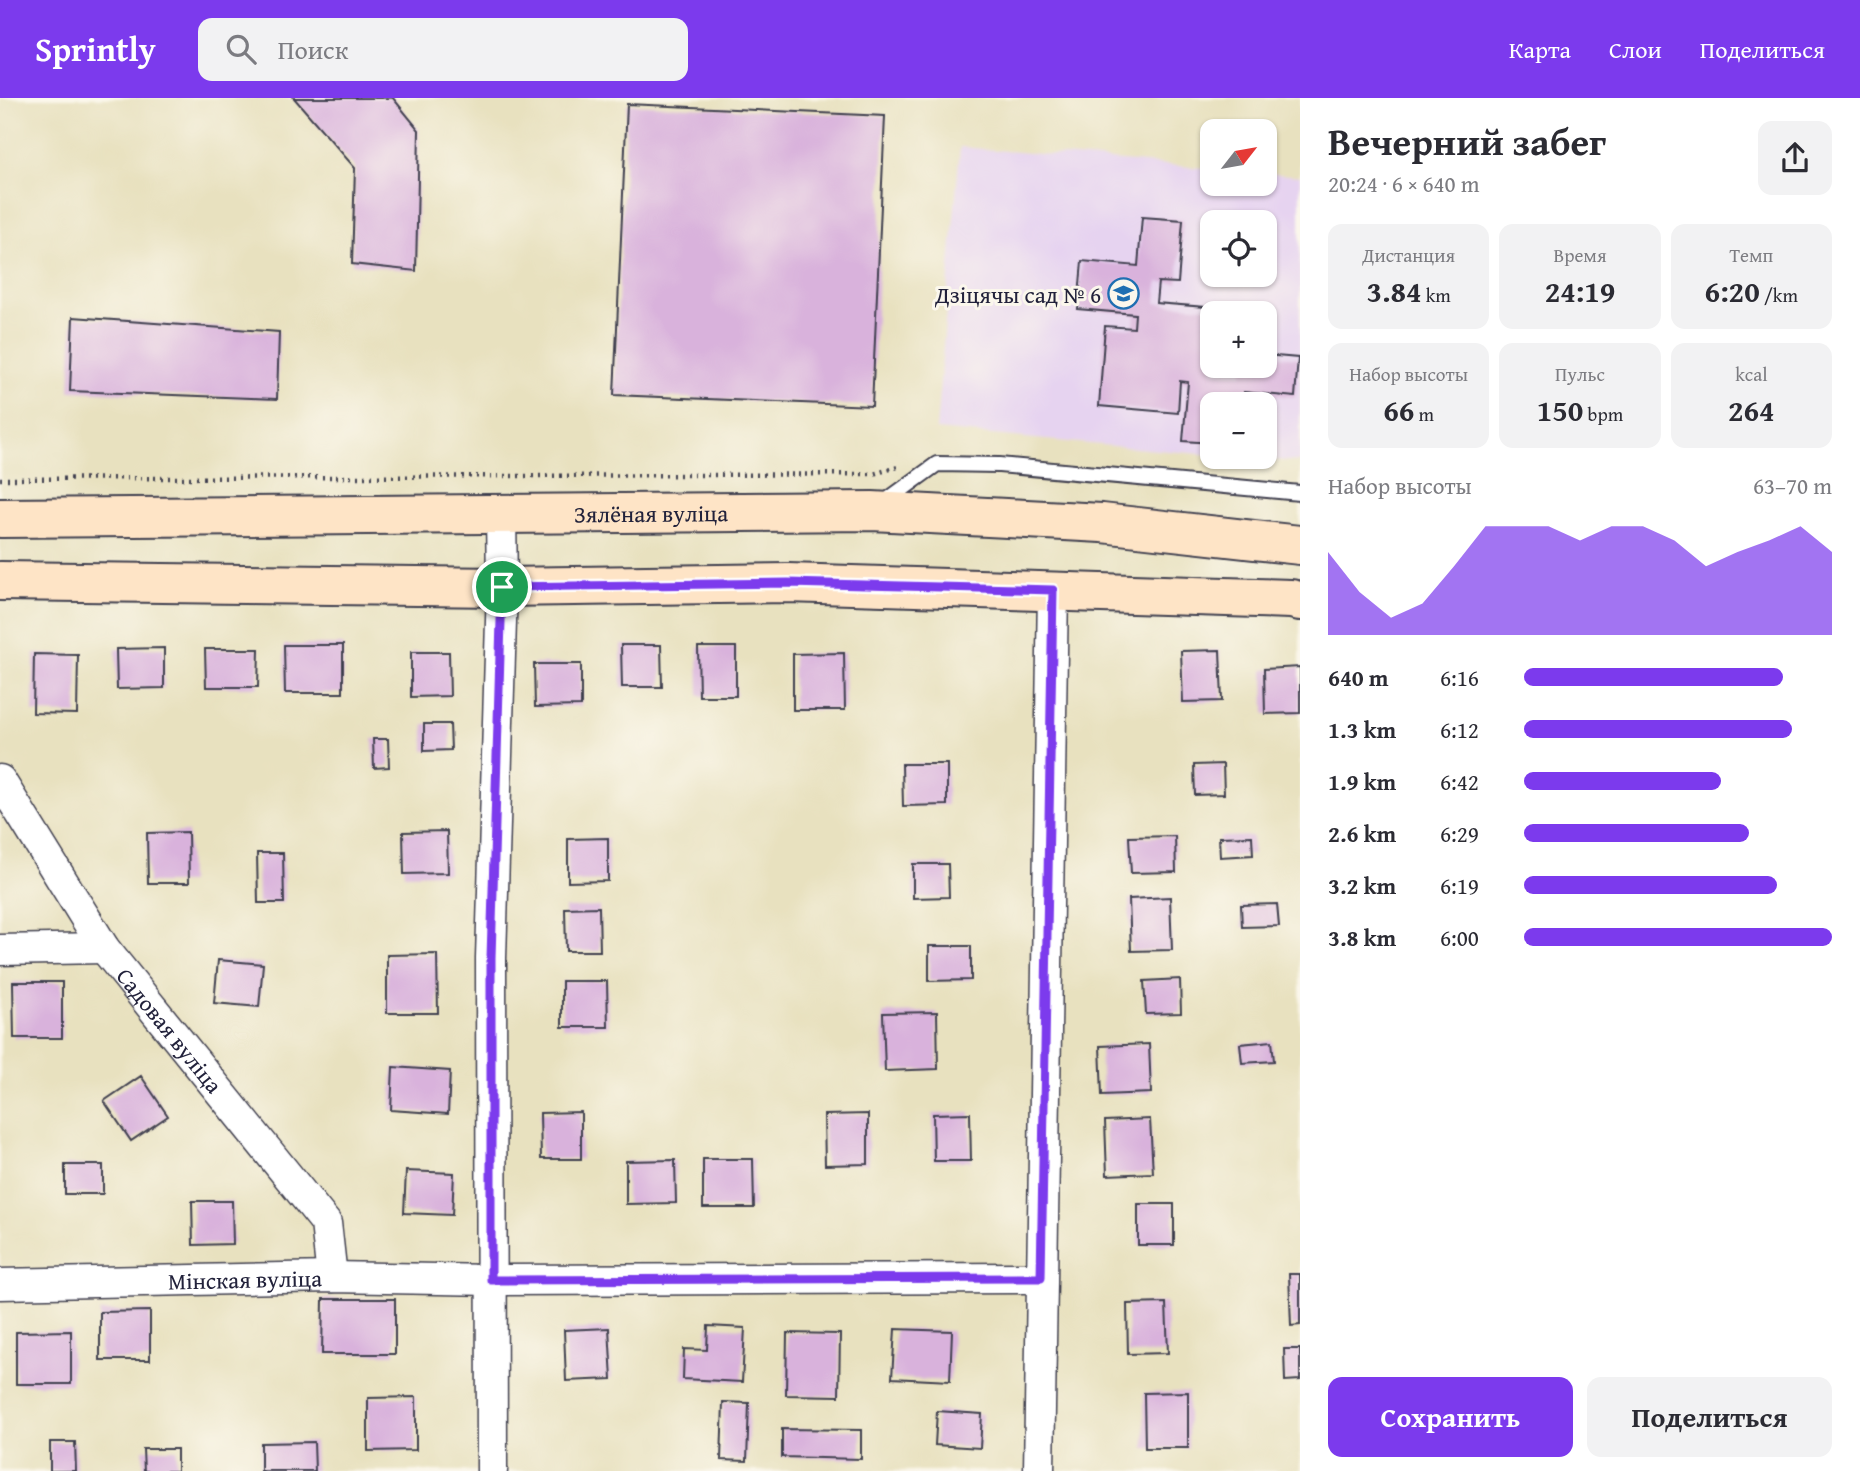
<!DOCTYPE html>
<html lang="ru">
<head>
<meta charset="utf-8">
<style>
	:root { --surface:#fff; --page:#f2f2f3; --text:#2b2b33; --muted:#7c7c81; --accent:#7c3aed }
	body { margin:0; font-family:"Gentium Book Plus",serif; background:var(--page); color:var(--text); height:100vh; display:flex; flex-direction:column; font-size:26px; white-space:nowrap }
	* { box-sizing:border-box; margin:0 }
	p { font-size:23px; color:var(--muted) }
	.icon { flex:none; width:38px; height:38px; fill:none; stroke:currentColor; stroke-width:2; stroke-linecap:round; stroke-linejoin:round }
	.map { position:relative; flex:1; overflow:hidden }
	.side { display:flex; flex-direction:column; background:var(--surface); width:560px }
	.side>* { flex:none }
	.needle { width:46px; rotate:59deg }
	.buttons { position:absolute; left:1200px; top:21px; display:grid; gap:14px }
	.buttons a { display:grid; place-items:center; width:77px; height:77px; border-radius:14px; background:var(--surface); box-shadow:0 2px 5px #0004; font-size:35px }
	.pin { position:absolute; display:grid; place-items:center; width:60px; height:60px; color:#fff; margin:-30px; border:4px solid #fff; border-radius:50%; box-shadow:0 2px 7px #0007 }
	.round { display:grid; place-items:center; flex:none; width:74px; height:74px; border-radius:14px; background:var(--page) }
	.summary { display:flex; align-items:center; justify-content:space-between; height:119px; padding:0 28px }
	h1 { font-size:38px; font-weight:700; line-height:52px }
	.stats { display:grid; grid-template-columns:repeat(3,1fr); gap:10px; height:119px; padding:7px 28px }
	.stats div { display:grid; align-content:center; border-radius:14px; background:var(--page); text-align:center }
	.stats b { font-size:30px; font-weight:700 }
	.stats small { font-size:19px; font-weight:400 }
	.stats p { font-size:19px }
	.chart { height:196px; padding:14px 28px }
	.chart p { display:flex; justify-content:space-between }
	.chart svg { width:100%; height:126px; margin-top:7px; fill:var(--accent); opacity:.7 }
	.action { display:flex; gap:14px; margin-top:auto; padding:14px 28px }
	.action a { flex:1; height:80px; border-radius:14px; background:var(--accent); color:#fff; font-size:28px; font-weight:700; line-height:80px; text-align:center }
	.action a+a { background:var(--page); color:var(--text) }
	ul { padding:0 28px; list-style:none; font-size:23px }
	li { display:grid; grid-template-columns:112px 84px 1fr; align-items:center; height:52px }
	li i { height:18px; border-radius:9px; background:var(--accent) }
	header { display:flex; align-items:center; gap:42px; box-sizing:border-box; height:98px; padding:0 35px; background:var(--accent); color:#fff }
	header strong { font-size:33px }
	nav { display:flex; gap:38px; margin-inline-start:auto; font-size:24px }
	.search { width:490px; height:63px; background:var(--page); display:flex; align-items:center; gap:18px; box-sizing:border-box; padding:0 24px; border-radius:14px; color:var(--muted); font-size:26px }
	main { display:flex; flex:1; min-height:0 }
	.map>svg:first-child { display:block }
	.built { fill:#e6d3f0; fill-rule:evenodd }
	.building { fill:#d9b2dc }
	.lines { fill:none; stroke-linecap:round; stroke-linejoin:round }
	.lane-casing { stroke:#403f4f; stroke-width:18 }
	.street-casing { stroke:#403f4f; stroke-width:33 }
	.secondary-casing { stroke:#403f4f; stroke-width:42 }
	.path { stroke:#403f4f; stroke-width:4.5; stroke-dasharray:2 5; stroke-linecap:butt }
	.lane { stroke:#fff; stroke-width:14 }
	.street { stroke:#fff; stroke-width:30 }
	.secondary { stroke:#fee4c6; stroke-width:38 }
	.route-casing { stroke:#fff; stroke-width:14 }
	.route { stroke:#7c3aed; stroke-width:9 }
	.labels { text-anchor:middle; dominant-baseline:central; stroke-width:6; stroke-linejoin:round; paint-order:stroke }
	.poi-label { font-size:23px; fill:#22223b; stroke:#fbf7ec; text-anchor:end }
	.street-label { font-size:23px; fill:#22223b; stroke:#fbf7ec }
</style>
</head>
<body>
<header>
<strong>Sprintly</strong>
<div class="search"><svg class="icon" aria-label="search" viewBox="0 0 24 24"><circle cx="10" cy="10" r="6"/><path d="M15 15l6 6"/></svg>Поиск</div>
<nav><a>Карта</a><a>Слои</a><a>Поделиться</a></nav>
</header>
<main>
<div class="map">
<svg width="1300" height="1373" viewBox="0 0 1300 1373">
	<rect width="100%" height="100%" fill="#fbf7ec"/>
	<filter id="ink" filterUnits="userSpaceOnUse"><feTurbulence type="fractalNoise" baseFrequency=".0143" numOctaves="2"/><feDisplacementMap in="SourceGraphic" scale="14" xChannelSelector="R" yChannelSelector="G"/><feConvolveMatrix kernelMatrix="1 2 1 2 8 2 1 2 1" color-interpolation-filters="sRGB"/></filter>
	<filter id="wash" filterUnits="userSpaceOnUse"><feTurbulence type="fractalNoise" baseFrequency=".00686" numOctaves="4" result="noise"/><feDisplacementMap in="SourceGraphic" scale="28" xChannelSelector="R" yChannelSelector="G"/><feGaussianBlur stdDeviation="1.57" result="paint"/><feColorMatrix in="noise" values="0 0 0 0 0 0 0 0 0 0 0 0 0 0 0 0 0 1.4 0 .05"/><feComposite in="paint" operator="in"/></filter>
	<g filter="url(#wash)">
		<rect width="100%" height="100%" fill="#e8e1bf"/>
		<path class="built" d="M960 49 1213 71V86H1265V75L1300 78V364L1235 359H1265V306H1213V357L936 332ZM1213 124H1265V177H1213ZM1213 215H1265V268H1213Z"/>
		<g id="blocks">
			<path class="building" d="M294 0H393L419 32 416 173 352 166 355 70Z
				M627 6 885 18 872 308 614 297Z
				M1142 119 1183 122 1178 185 1158 184 1156 205 1218 210 1217 215H1213V274L1242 276 1243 268H1265V257L1298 260 1295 299 1244 294 1243 306H1213V345L1183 343 1188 284 1180 283 1178 315 1099 308 1105 228 1134 230 1135 216 1078 211 1082 163 1138 168Z
				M73 219 279 234 277 301 70 293Z
				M284 547H343V595H285Z
				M621 547H661L662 589H622Z
				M698 549H736V598H699Z
				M164 550V590L117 591 116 551Z
				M205 551H259L258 589H206Z
				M1220 552 1222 603 1183 604 1181 553Z
				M411 554H449L450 598 411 599Z
				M844 555 845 612H793V556Z
				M34 556 78 557 77 616 33 615Z
				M534 566H581V608L535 609Z
				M1300 569V615L1265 616 1264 571Z
				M424 626H450L451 652 424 653Z
				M373 641H388L389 669 374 670Z
				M902 666H947V707L903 708Z
				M1223 666 1224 696 1195 697 1194 667Z
				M447 733 448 775 404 776 403 734Z
				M188 734 189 785H148L147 735Z
				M1175 738 1176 774 1131 775 1129 739Z
				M1252 738 1253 757 1220 759 1219 739Z
				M608 740V783L568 784V741Z
				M257 755H283L284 805H258Z
				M913 766H948L949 799 913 800Z
				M1170 799 1172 852 1131 853 1129 801Z
				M1277 806 1279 828 1242 829 1241 807Z
				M599 809 600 853H566L565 810Z
				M929 848H971V882L929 883Z
				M437 856 438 915H387V857Z
				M218 862 263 866 259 909 214 905Z
				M1180 881 1181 915 1146 916 1144 883Z
				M562 883H607L608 929H562Z
				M13 884H62V940H14Z
				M937 914 938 971 885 973 883 915Z
				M1272 943 1274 963 1242 965 1240 946Z
				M1149 946 1151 995 1102 997 1100 948Z
				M393 969 450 973 448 1016 391 1012Z
				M141 978 168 1018 131 1043 104 1003Z
				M581 1014V1061H541L540 1015Z
				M970 1015 971 1063H934L933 1016Z
				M868 1016V1066L825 1067 824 1017Z
				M1150 1021 1153 1075 1107 1077 1105 1023Z
				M703 1061H753L754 1110H703Z
				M675 1062 676 1105 626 1106V1063Z
				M65 1067H103V1096H65Z
				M406 1073 454 1075 452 1117 404 1115Z
				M192 1103H232L233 1146 193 1147Z
				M1138 1106H1174V1147H1138Z
				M1289 1176H1300V1227L1291 1228Z
				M323 1201H395V1256H322Z
				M1166 1205 1168 1255 1128 1256 1127 1206Z
				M150 1213V1262H100V1214Z
				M708 1228 745 1230 742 1284 683 1281 684 1251 707 1252Z
				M609 1230 612 1281 566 1283 564 1232Z
				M895 1231 952 1233 950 1283 892 1280Z
				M71 1233V1286H16V1234Z
				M787 1235 840 1236 839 1298 786 1297Z
				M1284 1251H1300V1282L1285 1283Z
				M1188 1294V1350H1145L1144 1295Z
				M416 1299V1352L368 1353V1300Z
				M723 1304 749 1305 747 1363 721 1362Z
				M937 1313 982 1316 980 1350 935 1347Z
				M782 1331 861 1332V1361L782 1359Z
				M50 1344H75L76 1373H50Z
				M314 1344 315 1373H261V1345Z
				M143 1351H177V1373H144Z"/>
		</g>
	</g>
	<g filter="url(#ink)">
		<use href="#blocks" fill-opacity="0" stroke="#403f4f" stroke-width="2"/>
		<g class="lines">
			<defs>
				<path id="lane" d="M882 406 937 366 999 367 1300 395"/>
				<g id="street">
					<path id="s1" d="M0 682 104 850 326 1125 332 1179"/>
					<path d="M0 852 104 850"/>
					<path id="s2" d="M0 1186 332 1179 491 1182 1041 1180"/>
					<path d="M492 1373 491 860 502 489 501 415"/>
					<path d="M1039 1373 1053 492"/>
				</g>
				<g id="secondary">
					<path id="s3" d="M0 420 872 413 1102 425 1300 447"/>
					<path d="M0 483 502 489 788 485 1291 501 1300 503"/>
				</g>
			</defs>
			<use href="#lane" class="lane-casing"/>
			<use href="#street" class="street-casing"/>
			<use href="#secondary" class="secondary-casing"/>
			<path class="path" d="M0 381 873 376 898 369"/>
			<use href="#lane" class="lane"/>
			<use href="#street" class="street"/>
			<use href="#secondary" class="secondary"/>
		</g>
	</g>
	<g class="lines" filter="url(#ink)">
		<defs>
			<path id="route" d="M788 485 1053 492 1041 1180 491 1182V860L502 489Z"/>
		</defs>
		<use href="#route" class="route-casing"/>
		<use href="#route" class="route"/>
	</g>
	<defs>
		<symbol id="school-ring" viewBox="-11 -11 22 22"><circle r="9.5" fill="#fbf7ec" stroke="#1f6fb2" stroke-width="1.5"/><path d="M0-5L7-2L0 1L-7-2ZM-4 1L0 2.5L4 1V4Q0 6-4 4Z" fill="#1f6fb2"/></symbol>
	</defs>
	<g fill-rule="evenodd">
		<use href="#school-ring" x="1106" y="178" width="35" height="35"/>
	</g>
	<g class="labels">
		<g class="poi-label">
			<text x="1101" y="196">Дзіцячы сад № 6</text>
		</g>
		<g class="street-label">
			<text stroke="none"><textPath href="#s3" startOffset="651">Зялёная вуліца</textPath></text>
			<text stroke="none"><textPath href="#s1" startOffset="303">Садовая вуліца</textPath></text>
			<text stroke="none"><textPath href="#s2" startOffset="245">Мінская вуліца</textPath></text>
		</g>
	</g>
</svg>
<div class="buttons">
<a><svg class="needle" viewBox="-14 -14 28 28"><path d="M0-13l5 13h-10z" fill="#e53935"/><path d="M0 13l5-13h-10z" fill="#7c7c81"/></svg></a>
<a><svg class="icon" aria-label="locate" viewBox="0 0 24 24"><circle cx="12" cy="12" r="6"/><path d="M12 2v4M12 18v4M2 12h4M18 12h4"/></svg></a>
<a>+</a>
<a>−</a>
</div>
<div class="pin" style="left:502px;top:489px;background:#1e9e55"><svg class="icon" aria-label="arrive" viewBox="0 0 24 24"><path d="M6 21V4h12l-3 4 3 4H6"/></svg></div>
</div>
<section class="side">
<div class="summary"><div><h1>Вечерний забег</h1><p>20:24 · 6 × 640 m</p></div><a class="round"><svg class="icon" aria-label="share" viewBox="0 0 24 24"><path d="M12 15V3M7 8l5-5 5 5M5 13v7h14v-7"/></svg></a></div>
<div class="stats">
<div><p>Дистанция</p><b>3.84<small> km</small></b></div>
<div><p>Время</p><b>24:19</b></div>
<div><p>Темп</p><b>6:20<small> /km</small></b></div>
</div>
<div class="stats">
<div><p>Набор высоты</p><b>66<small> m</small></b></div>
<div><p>Пульс</p><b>150<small> bpm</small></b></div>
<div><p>kcal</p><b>264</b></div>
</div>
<div class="chart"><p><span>Набор высоты</span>63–70 m</p>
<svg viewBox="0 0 160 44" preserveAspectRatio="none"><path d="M0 44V15L10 29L20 38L30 33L40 20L50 6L60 6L70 6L80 11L90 6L100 6L110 11L120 20L130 15L140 11L150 6L160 15V44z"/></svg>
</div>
<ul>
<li><b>640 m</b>6:16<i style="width:84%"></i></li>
<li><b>1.3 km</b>6:12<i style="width:87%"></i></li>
<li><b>1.9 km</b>6:42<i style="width:64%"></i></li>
<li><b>2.6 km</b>6:29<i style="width:73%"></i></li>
<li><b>3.2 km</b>6:19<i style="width:82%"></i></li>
<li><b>3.8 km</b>6:00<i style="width:100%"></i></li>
</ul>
<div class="action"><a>Сохранить</a><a>Поделиться</a></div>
</section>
</main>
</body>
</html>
